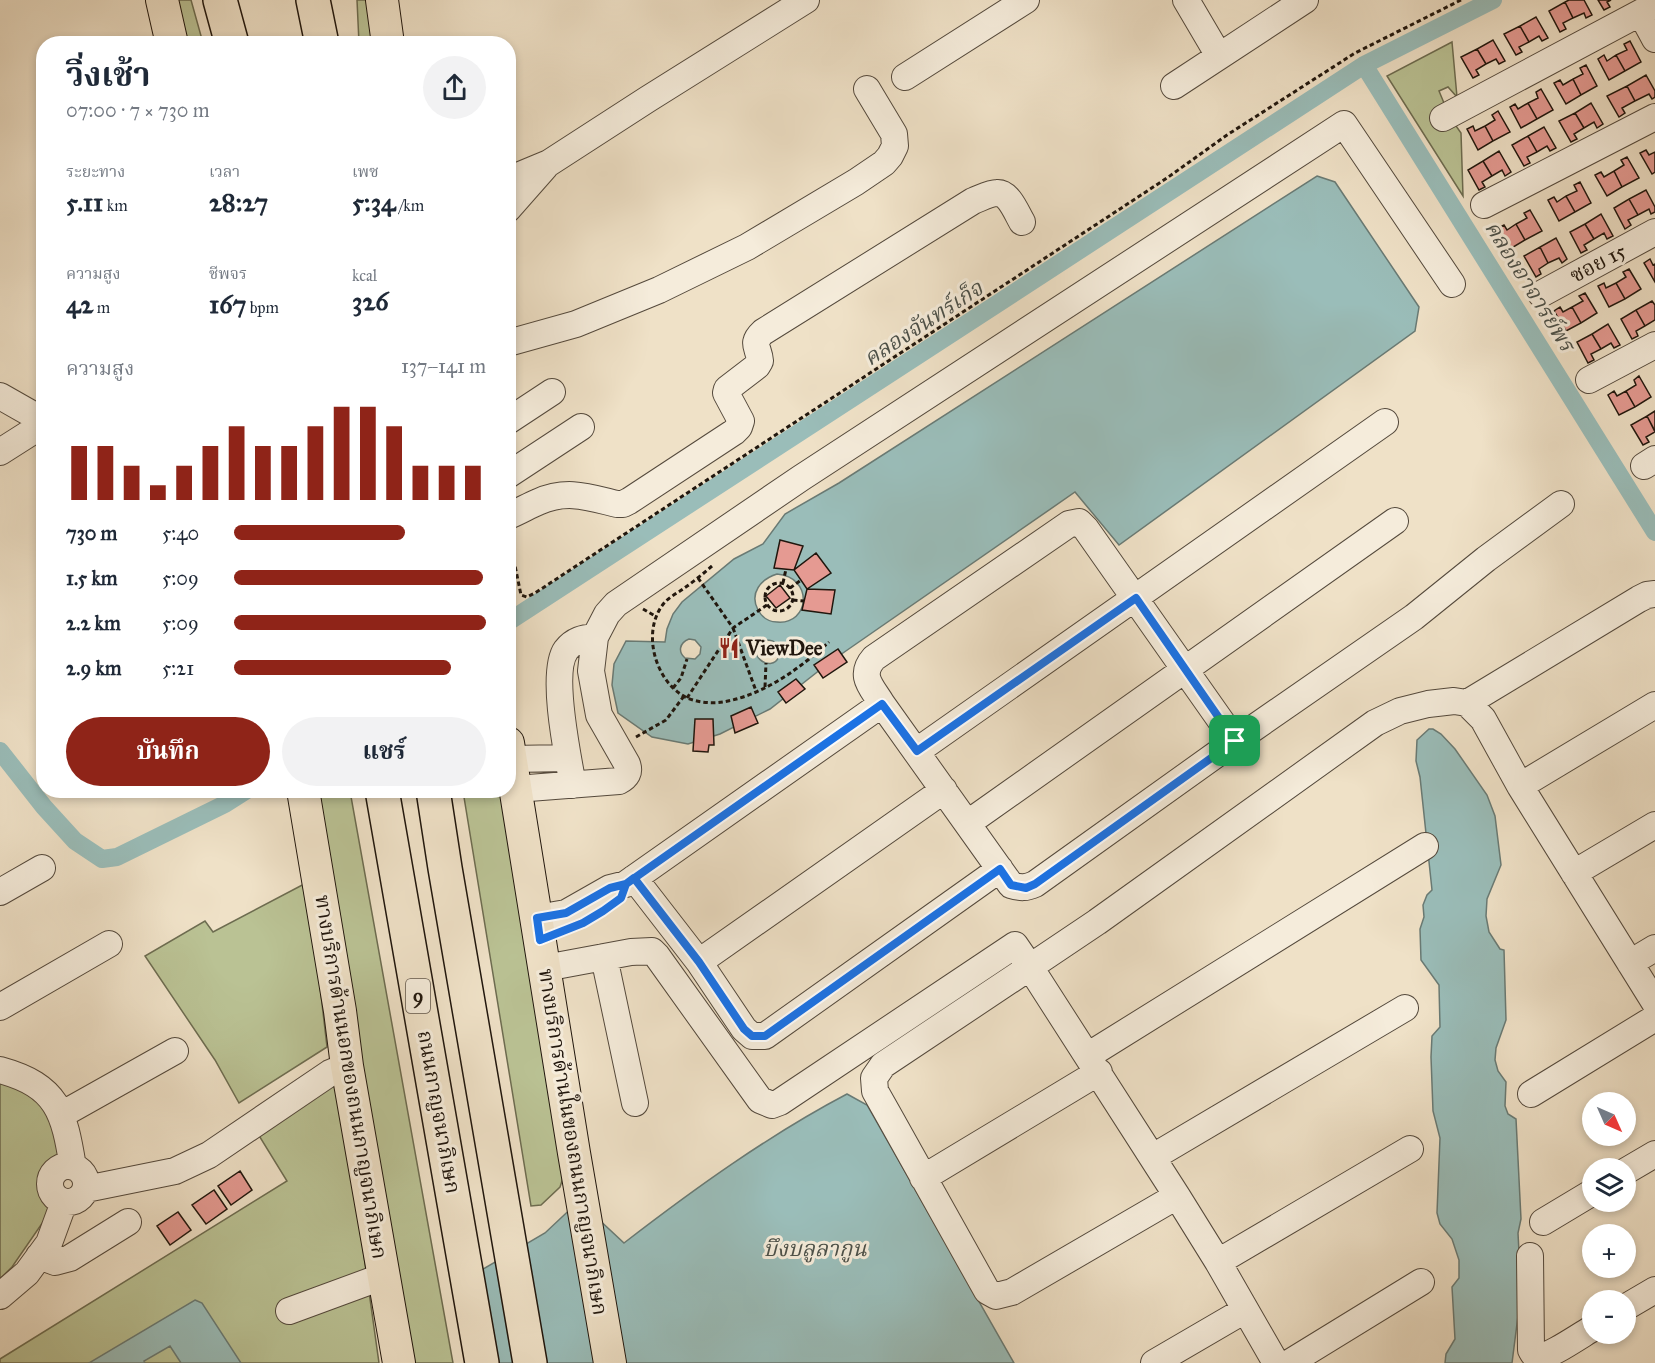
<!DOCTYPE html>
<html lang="th">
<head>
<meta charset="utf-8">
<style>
	:root { --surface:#fff; --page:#f2f2f3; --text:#1f2937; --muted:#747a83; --accent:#8f2418 }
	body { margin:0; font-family:"IM FELL Great Primer","Noto Serif Thai",serif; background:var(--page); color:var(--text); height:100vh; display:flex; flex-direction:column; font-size:22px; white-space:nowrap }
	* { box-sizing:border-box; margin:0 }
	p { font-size:20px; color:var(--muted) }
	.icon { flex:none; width:33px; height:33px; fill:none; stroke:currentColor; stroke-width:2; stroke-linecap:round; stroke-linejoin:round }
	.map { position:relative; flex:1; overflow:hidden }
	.sheet { position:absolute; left:36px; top:36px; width:480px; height:762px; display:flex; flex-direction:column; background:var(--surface); border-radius:24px; box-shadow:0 3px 9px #0003 }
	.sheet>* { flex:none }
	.needle { width:39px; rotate:135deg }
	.tools { position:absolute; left:1582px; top:1092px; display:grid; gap:12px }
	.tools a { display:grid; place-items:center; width:54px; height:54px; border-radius:50%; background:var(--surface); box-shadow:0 3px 9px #0003; font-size:30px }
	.pin { position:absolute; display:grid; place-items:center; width:51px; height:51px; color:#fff; margin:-26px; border-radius:12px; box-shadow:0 3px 9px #0006 }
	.round { display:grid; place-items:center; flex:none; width:63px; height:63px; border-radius:32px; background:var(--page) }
	.overview { display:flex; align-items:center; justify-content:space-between; height:102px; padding:0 30px }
	h1 { font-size:33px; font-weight:700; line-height:45px }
	.stats { display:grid; grid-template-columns:repeat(3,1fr); gap:9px; height:102px; padding:6px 30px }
	.stats div { display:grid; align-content:center }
	.stats b { font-size:26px; font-weight:700 }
	.stats small { font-size:16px; font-weight:400 }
	.stats p { font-size:16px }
	.chart { height:168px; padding:12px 30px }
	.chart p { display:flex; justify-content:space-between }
	.chart svg { width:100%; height:108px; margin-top:6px; stroke:var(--accent); stroke-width:6 }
	.primary-button { display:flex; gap:12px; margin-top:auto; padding:12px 30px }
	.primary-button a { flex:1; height:69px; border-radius:36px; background:var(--accent); color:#fff; font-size:24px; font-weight:700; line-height:69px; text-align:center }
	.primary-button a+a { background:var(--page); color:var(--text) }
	ul { padding:0 30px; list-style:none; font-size:20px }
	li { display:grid; grid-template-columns:96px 72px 1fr; align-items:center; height:45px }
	li i { height:15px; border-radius:8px; background:var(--accent) }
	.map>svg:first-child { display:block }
	.green { fill:#bac294; stroke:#6d6c50; stroke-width:1.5 }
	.water { fill:#9abdb9; stroke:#697a74; stroke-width:1.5; fill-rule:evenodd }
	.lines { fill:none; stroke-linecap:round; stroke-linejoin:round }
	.canal { stroke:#9abdb9; stroke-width:18 }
	.building { fill:#e59a92; stroke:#20160d; stroke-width:1.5 }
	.minor-casing { stroke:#54493c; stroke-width:28 }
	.major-casing { stroke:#20160d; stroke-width:34 }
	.highway-casing { stroke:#20160d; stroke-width:36 }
	.path { stroke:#20160d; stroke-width:3; stroke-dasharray:4.5 3; stroke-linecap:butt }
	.minor { stroke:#f5ecdb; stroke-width:26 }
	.major { stroke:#efe1c7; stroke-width:32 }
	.highway { stroke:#efe1c7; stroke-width:33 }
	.route-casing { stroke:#fff; stroke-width:12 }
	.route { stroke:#1a73e8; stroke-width:8 }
	.labels { text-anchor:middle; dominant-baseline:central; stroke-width:6; stroke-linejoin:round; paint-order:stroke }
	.shield { fill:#f5ecdb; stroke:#60564b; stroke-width:1.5 }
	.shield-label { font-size:20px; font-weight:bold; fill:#20160d }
	.street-label { font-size:21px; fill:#20160d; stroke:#f5ecdb }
	.poi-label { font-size:21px; font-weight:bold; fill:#20160d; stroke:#f5ecdb; text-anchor:start }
	.water-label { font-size:22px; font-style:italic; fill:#4b5049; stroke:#f5ecdb }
</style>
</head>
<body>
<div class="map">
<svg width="1655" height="1363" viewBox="0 0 1655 1363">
	<rect width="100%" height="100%" fill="#efe1c7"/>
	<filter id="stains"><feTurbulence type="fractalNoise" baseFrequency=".00333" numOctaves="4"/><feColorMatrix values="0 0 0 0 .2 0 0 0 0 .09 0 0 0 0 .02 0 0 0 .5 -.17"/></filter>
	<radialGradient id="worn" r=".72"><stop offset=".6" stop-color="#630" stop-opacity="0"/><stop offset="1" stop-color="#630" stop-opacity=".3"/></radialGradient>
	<path class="green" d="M171 0H191L203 43H181Z
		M357 0H367L375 43H359Z
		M1452 42 1457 97 1448 87 1439 91 1444 103 1434 113 1454 123 1461 133 1463 196 1387 76Z
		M314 791H350L453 1363H410Z
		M463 791H502L568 1163 560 1187 541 1205 531 1206Z
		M308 882 327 1047 239 1103 215 1060 145 956 205 921 213 932Z
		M0 1080C24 1090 45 1103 55 1127 59 1137 60 1149 62 1160L41 1173 38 1182 45 1198 52 1209 12 1267 0 1279Z
		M329 1086 337 1087 363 1249 379 1363H0V1359L287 1181 258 1134Z"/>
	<path class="water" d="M1317 176 1335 182 1419 307 1415 331 1119 545 1075 492 830 662 770 709 720 734 688 744 652 737 618 713 612 685 614 664 626 641 665 642 667 629 673 614 682 602 734 559 763 544 785 514 839 483ZM777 574C814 577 810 625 777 622 769 622 762 617 758 610 749 593 761 579 777 574ZM689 639 695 640 701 647 700 654 695 659 685 658C678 652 679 643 689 639ZM766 640C775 640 783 646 779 656 772 676 740 651 766 640Z
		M1429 729H1433L1441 734 1455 749 1487 795 1495 816 1501 865 1487 899 1486 916 1489 932 1500 949 1504 950 1506 1020 1496 1048 1495 1060 1498 1071 1506 1082 1505 1106 1508 1114 1516 1119 1521 1219 1518 1233 1521 1292 1512 1363H1445L1446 1354 1455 1339 1452 1287 1459 1278V1260L1452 1239 1440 1224 1437 1213 1440 1138 1433 1111 1431 1057 1432 1036 1440 1027 1439 985 1421 960 1420 929 1424 917 1423 905 1427 895 1432 890 1420 777 1416 761 1417 740Z
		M847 1094 867 1105 1014 1363H465L454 1286 545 1233 579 1201 624 1243C694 1189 769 1135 847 1094Z
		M195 1300 202 1303 241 1363H181L170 1346 144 1361 145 1363H89Z"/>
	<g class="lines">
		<path class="canal" d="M1364 65 1655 532
			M508 622 1364 65 1493 0
			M0 751 44 807 75 841 102 859 117 857 225 804 247 790"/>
	</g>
	<path class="building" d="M1569 0H1584L1592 15 1586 18 1584 13 1573 18 1565 2Z
		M1598 0H1611L1607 2 1610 7 1604 10Z
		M1565 2 1573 18 1563 23 1566 29 1560 32 1549 11Z
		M1536 17 1548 38 1542 41 1539 36 1529 42 1520 26Z
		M1520 26 1529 42 1519 47 1522 52 1516 55 1504 34Z
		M1493 40 1505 61 1499 64 1496 59 1486 64 1477 49Z
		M1630 41 1641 62 1625 71 1616 55 1627 50 1624 44Z
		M1477 49 1486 64 1476 70 1479 75 1473 78 1461 57Z
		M1604 55 1607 61 1616 55 1625 71 1609 80 1598 59Z
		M1586 65 1597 86 1581 95 1573 79 1583 74 1580 68Z
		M1646 75 1655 91V97L1652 99 1649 94 1635 101 1627 86Z
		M1573 79 1581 95 1566 104 1554 83 1560 80 1563 85Z
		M1627 86 1635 101 1622 108 1625 113 1619 117 1607 96Z
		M1541 89 1553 110 1537 119 1528 103 1538 98 1536 92Z
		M1528 103 1537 119 1521 128 1510 107 1515 104 1518 109Z
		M1591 103 1603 124 1597 128 1594 122 1584 128 1575 113Z
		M1498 111 1510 132 1493 141 1485 126 1495 120 1492 115Z
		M1575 113 1584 128 1574 134 1577 139 1571 142 1559 121Z
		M1473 126 1475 131 1485 126 1493 141 1478 150 1467 129Z
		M1544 127 1556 148 1550 151 1547 146 1537 152 1528 136Z
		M1528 136 1537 152 1527 157 1530 163 1524 166 1512 145Z
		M1646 150 1649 155 1655 152V172L1652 174 1640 153Z
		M1499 151 1511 172 1505 176 1502 170 1492 176 1483 161Z
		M1627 157 1639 178 1622 187 1614 171 1624 165 1621 160Z
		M1483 161 1492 176 1482 182 1485 187 1479 190 1468 170Z
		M1614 171 1622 187 1607 196 1595 175 1601 172 1604 177Z
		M1580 182 1591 203 1575 212 1566 196 1577 191 1574 185Z
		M1646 190 1655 207V212L1651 214 1649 209 1638 215 1629 199Z
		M1566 196 1575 212 1559 221 1548 200 1554 197 1557 202Z
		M1629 199 1638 215 1628 220 1631 225 1625 229 1614 208Z
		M1530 210 1542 231 1525 240 1516 224 1527 218 1524 213Z
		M1601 214 1613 236 1607 239 1604 233 1594 239 1585 224Z
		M1516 224 1525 240 1510 249 1498 228 1504 225 1507 230Z
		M1585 224 1594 239 1584 245 1587 250 1581 253 1570 232Z
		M1556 238 1567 259 1562 263 1559 258 1548 263 1540 247Z
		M1540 247 1548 263 1539 269 1541 274 1536 277 1524 256Z
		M1650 259 1653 265 1655 264V282L1644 263Z
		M1629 269 1641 289 1625 299 1616 283 1626 277 1623 272Z
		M1604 283 1606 288 1616 283 1625 299 1609 307 1598 286Z
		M1585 293 1597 313 1581 323 1572 307 1583 301 1579 296Z
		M1652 301 1655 305V320L1645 326 1636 310Z
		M1560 307 1563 312 1572 307 1581 323 1566 331 1554 311Z
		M1636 310 1645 326 1636 331 1638 336 1632 339 1621 319Z
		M1608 324 1620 345 1614 348 1611 343 1601 349 1592 334Z
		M1592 334 1601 349 1591 354 1594 360 1588 363 1577 342Z
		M1639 376 1651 397 1635 407 1626 391 1636 385 1634 380Z
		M1614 391 1617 396 1626 391 1635 407 1619 415 1608 395Z
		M1655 411V431L1647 416Z
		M1647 416 1655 432 1646 437 1649 442 1643 445 1631 425Z
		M780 540 803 546 794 570 774 568Z
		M816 553 831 573 807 589 794 570Z
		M780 585 790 598 776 608 766 596Z
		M807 589 835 590 831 614 802 610Z
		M838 649 847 662 823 678 814 665Z
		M796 679 805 689 786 703 778 692Z
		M751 707 758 723 735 733 731 716Z
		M695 719H713L714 745H709L708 752 693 751Z
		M240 1171 252 1190 231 1205 218 1186Z
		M214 1190 227 1209 206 1224 192 1205Z
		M178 1212 191 1230 170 1245 157 1226Z"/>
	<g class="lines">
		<defs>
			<path id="minor" d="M1186 0 1219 56
				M1641 13 1655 39
				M905 77 1026 0
				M1174 86 1305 0
				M1443 118 1655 5
				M508 180 549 163 648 99 806 0
				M1484 205 1655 117
				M508 209 545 167
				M1541 294 1655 232
				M508 343 576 324 659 290 747 247 856 182 884 163 890 156 895 146 894 134 867 89
				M1589 380 1655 345
				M0 396 44 421
				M508 421 552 392
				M0 452 44 424
				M1644 466 1655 459
				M508 475 581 427
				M508 516C519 512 528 506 538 502 567 489 588 497 617 504H623L629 501 734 432 739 427 741 421 726 393 727 389 757 366 760 361C759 347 750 344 763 332L973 201C981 198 990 193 997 193 1009 192 1017 214 1022 222
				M1467 703 1639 599 1647 595 1655 594
				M1235 741 1086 529 1079 522 1069 524 874 658C858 676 872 687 882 704L1011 885C1021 888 1026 888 1035 884L1235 741 1414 617 1486 559 1561 504
				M917 751 1385 422
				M511 759 568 758
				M573 785C568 758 550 672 566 650 574 640 583 638 595 637
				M1520 786 1655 705
				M516 789 619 781C627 777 630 772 627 764L599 715 591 671 595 637 607 614 616 604 801 478 1344 124 1452 284
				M968 823 1395 521
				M1574 873 1655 825
				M634 878 699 962 744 1029 752 1036H765L1000 869
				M0 892 42 868
				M537 918 566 913 610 888 626 884 882 704
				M604 957 635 1103
				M699 962 944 790
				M1630 963 1655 948
				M545 968 631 952 652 951 657 956 760 1100 772 1105 780 1102 1015 945 1030 967 883 1065 874 1078 875 1091 888 1114 987 1291 996 1296 1012 1292 1177 1196
				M0 1007 109 944
				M1089 1055 1425 846
				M0 1070C58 1086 64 1112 73 1167
				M1531 1094 1655 1018
				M61 1115 175 1051
				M1153 1157 1405 1008
				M50 1184a18 18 0 1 1 36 0a18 18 0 1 1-36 0Z
				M1626 1171 1655 1154
				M923 1178 1099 1072
				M86 1189 175 1171 209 1155 330 1073 347 1066
				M1543 1222 1593 1192
				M39 1256 55 1262 70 1258 128 1222
				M1530 1256 1531 1350C1533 1353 1534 1356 1537 1357 1545 1360 1584 1333 1593 1328
				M1218 1262 1410 1149
				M0 1296 27 1273 49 1243 64 1202
				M1626 1307 1655 1290
				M289 1311 384 1276
				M1154 1363 1245 1310
				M1276 1363 1218 1262 1177 1196 1030 967 1097 922 1375 723 1400 711 1428 704 1454 701 1467 703 1483 719 1520 786 1655 1003
				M1289 1363 1421 1282"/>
			<path id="major" d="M162 0 172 44
				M382 0 388 44
				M508 743 574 1153 610 1363
				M303 790 340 1011 347 1066 399 1363"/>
			<path id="highway" d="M220 0 232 44
				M313 0 322 44
				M382 790 482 1363
				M433 790 445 868 530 1363"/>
		</defs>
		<use href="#minor" class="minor-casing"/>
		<use href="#major" class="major-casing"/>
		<use href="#highway" class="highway-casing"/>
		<path class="path" d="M508 546 512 551 521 595 527 597 535 593 1167 178 1227 135 1355 53 1461 0
			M712 566C703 574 693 582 683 589 677 593 670 597 665 602 642 628 653 674 679 693 690 702 709 704 723 702 764 695 799 669 829 642
			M698 578 733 628 767 605
			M765 597a14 14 0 1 1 28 0a14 14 0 1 1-28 0Z
			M783 583 786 569
			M790 588 801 580
			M793 600 804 601
			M643 609 657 617
			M733 628 756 691
			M765 687 766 663
			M673 688 681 678 687 659
			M687 698 733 628
			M636 737 666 720 684 696"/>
		<use href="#minor" class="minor"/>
		<use href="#major" class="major"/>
		<use href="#highway" class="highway"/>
	</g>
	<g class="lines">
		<defs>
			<path id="route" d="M1235 741 1035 884 1026 888 1011 885 1000 869 765 1036H752L744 1029 699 962 634 878 626 884 621 898 603 911 583 923 540 940 537 918 566 913 610 888 626 884 882 704 917 751 1136 598 1235 741"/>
		</defs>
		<use href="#route" class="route-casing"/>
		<use href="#route" class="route"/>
	</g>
	<defs>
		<symbol id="restaurant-bare" viewBox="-9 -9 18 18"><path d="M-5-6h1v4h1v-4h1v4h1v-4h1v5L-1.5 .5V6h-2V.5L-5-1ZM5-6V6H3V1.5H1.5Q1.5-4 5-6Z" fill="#8f2418" stroke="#f5ecdb" stroke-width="2.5" paint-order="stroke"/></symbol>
	</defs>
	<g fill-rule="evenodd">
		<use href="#restaurant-bare" x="714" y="633" width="30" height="30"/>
	</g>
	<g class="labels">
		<rect class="shield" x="406" y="979" width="24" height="34" rx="4.5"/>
		<g class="shield-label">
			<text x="418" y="996">9</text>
		</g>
		<g class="street-label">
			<text transform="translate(1598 263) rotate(-28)">ซอย 15</text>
			<text transform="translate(351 1077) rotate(81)">ทางบริการด้านนอกของถนนกาญจนาภิเษก</text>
			<text transform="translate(439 1112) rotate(80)">ถนนกาญจนาภิเษก</text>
			<text transform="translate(573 1142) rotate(81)">ทางบริการด้านในของถนนกาญจนาภิเษก</text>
		</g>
		<g class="poi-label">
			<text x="746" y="648">ViewDee</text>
		</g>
		<g class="water-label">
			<text transform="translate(1530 286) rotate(58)">คลองอาจารย์พร</text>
			<text transform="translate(923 323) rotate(-33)">คลองจันทร์เก็จ</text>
			<text x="815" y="1248">บึงบลูลากูน</text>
		</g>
	</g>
	<rect width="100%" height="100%" filter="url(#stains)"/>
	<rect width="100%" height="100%" fill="url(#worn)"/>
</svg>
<div class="tools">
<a><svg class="needle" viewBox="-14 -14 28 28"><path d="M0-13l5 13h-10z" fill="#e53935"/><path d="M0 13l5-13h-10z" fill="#747a83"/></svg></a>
<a><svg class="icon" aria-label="layers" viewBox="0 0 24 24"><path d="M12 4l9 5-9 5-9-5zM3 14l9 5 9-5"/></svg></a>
<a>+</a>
<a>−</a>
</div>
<div class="pin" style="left:1235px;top:741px;background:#1e9e55"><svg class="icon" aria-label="arrive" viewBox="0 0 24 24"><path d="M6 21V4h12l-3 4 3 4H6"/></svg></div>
<section class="sheet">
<div class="overview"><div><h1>วิ่งเช้า</h1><p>07:00 · 7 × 730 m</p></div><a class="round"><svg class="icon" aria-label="share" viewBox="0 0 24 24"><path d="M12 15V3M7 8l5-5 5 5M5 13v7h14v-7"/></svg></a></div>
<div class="stats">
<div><p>ระยะทาง</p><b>5.11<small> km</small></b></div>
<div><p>เวลา</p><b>28:27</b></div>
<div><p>เพซ</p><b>5:34<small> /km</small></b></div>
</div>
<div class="stats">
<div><p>ความสูง</p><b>42<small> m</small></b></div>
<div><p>ชีพจร</p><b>167<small> bpm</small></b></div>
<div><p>kcal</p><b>326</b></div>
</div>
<div class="chart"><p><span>ความสูง</span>137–141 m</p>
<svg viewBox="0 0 160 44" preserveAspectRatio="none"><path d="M5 44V22M15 44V22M25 44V30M35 44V38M45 44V30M55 44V22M65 44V14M75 44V22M85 44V22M95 44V14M105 44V6M115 44V6M125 44V14M135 44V30M145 44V30M155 44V30"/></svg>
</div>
<ul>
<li><b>730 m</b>5:40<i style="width:68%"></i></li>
<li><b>1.5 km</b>5:09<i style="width:99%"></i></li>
<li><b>2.2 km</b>5:09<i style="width:100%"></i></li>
<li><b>2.9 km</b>5:21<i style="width:86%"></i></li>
</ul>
<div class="primary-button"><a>บันทึก</a><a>แชร์</a></div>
</section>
</div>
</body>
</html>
